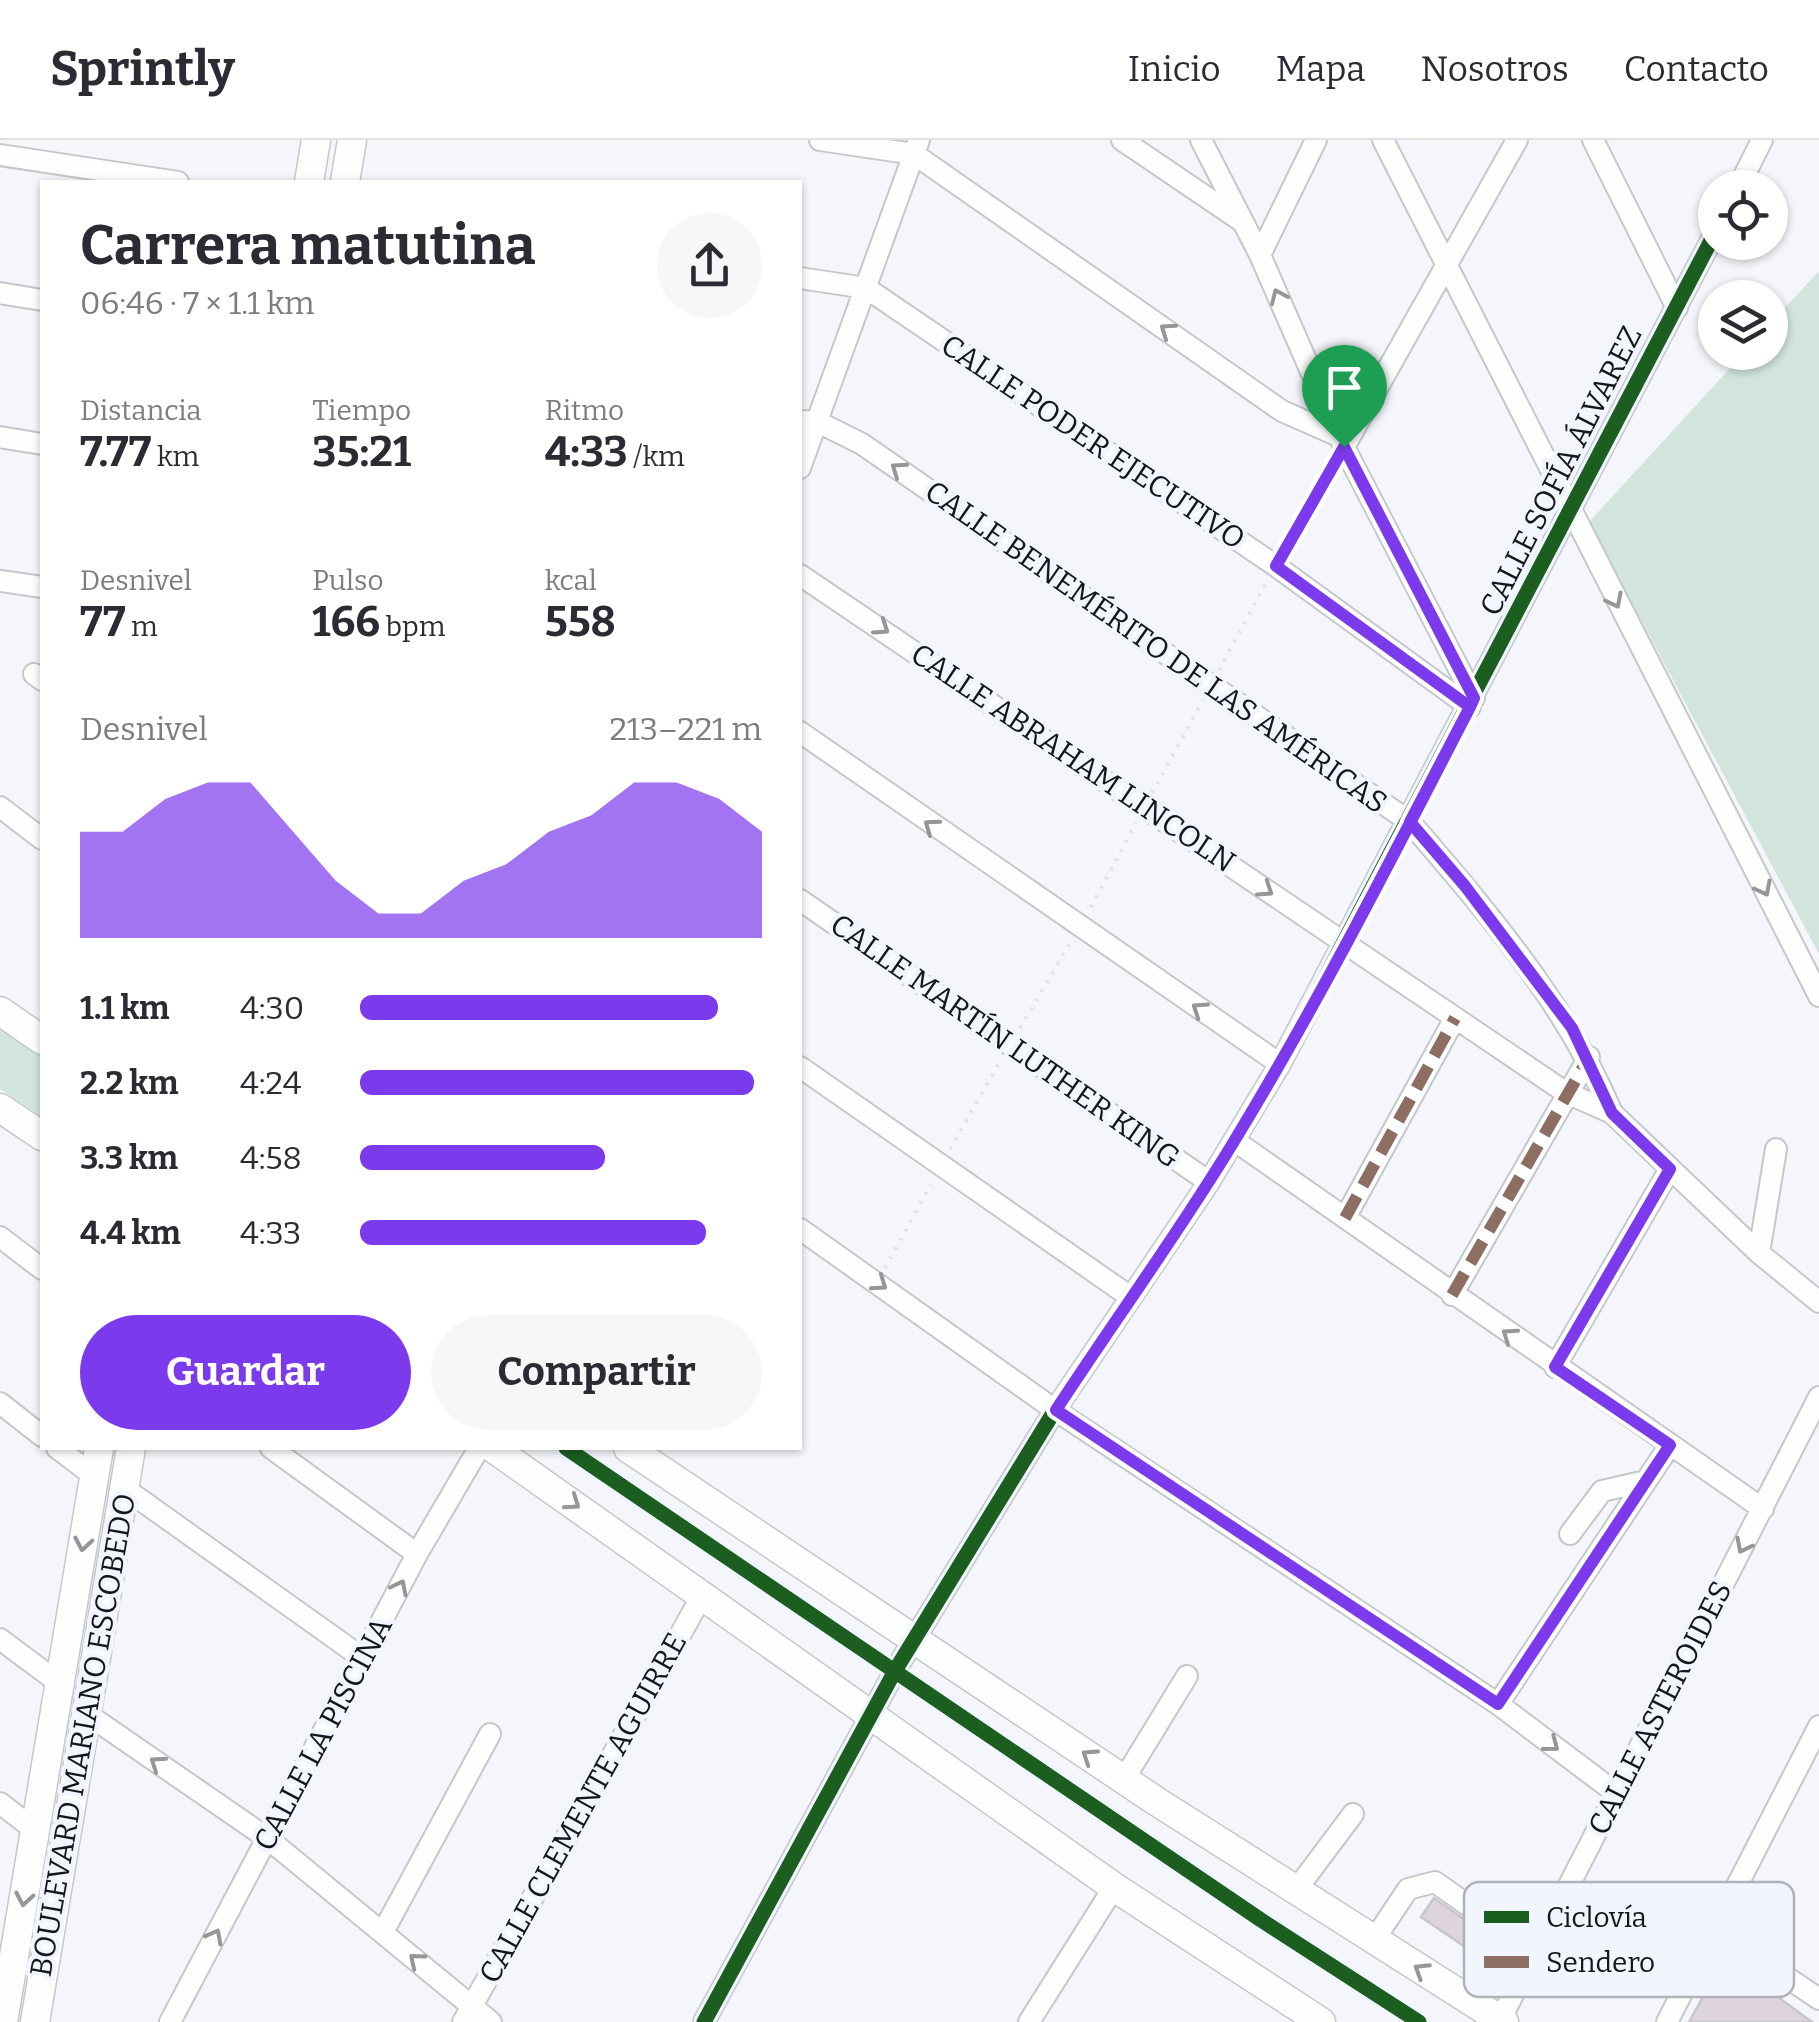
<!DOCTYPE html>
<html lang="es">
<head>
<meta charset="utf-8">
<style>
	:root { --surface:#fff; --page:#f7f7f7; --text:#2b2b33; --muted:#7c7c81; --line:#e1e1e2; --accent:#7c3aed }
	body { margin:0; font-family:Bitter,serif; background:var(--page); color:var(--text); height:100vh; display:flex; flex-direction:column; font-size:38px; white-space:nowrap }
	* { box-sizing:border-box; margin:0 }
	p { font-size:32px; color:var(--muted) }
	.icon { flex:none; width:55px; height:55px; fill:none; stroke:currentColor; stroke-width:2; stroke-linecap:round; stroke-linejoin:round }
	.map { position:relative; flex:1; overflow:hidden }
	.panel { position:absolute; left:40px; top:40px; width:762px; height:1270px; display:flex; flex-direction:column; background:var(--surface); border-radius:0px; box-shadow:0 2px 8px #0004 }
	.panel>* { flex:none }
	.controls { position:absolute; left:1698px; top:30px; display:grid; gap:20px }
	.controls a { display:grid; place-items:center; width:90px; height:90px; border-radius:50%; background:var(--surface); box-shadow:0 2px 8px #0004; font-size:50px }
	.pin { position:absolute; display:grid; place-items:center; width:85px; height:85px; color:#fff; margin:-102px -42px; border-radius:50% 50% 50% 0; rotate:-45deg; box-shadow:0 0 10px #0007 }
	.pin .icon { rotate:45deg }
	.round { display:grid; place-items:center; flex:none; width:105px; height:105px; border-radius:52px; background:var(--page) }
	.overview { display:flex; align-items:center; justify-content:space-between; height:170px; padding:0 40px }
	h1 { font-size:55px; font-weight:700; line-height:75px }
	.figures { display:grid; grid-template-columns:repeat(3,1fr); gap:15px; height:170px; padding:10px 40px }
	.figures div { display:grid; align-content:center }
	.figures b { font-size:42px; font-weight:700 }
	.figures small { font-size:28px; font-weight:400 }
	.figures p { font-size:28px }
	.chart { height:280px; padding:20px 40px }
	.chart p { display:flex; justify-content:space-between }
	.chart svg { width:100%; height:180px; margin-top:10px; fill:var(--accent); opacity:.7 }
	.primary-button { display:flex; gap:20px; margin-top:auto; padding:20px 40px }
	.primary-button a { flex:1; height:115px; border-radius:60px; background:var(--accent); color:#fff; font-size:40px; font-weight:700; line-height:115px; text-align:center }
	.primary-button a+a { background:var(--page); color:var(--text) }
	ul { padding:0 40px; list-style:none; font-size:32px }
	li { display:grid; grid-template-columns:160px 120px 1fr; align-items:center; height:75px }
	li i { height:25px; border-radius:12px; background:var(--accent) }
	header { display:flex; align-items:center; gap:60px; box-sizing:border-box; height:140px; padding:0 50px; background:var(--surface); border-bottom:2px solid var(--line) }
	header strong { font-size:48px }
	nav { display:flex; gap:55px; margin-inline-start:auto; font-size:35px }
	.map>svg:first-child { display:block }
	.green { fill:#d1e5dc }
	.building { fill:#ded4db; stroke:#c7c6c8; stroke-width:2.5 }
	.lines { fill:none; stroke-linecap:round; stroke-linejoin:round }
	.minor-casing { stroke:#c5c7cb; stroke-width:24 }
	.major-casing { stroke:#c5c7cb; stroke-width:31 }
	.path { stroke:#e0e1e2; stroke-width:4; stroke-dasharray:2.5 8; stroke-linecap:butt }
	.minor { stroke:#fdfefe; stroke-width:20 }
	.major { stroke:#fdfefe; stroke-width:28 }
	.quiet { stroke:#8d6e63; stroke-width:12; stroke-dasharray:25 12; stroke-linecap:butt }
	.cycleway-casing { stroke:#f1f5fe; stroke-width:21 }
	.cycleway { stroke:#1b5e20; stroke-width:15 }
	.oneway { stroke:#959697 }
	.route-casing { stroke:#fff; stroke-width:20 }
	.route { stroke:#7c3aed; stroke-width:12 }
	.labels { text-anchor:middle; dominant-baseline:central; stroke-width:9; stroke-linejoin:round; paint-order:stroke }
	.street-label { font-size:30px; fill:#15161a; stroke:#f1f5fe }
	.key { fill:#f1f5fe; stroke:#afb2ba; stroke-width:2.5 }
	.key-label { font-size:28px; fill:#15161a }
</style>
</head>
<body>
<header>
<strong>Sprintly</strong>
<nav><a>Inicio</a><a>Mapa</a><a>Nosotros</a><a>Contacto</a></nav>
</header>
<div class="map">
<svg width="1819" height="1882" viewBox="0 0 1819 1882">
	<rect width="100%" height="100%" fill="#f4f6fb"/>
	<path class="green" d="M1819 131V814L1589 382 1744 213 1770 212V184Z
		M0 887 42 916V977L0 949Z"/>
	<path class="building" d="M1434 1758 1505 1808 1493 1826 1421 1777Z
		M1725 1818 1812 1882H1689Z"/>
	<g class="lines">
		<defs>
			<path id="minor" d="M820 0 914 14 1282 271 1339 296
				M1122 0 1240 80
				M1201 0 1260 115 1344 307 1474 558
				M1383 0 1819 856
				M1593 0 1677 168
				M0 15 178 42
				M1738 48 1762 0
				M1260 115 1316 0
				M800 138 866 148 1276 426 1470 567
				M0 153 42 160
				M800 281 818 282 862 304 1410 682C1487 772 1566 863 1612 973
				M0 297 42 304
				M1344 307 1517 0
				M800 328 919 0
				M800 435 1565 952 1612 973 1759 1113 1819 1162
				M0 441 42 447
				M34 534 42 540
				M800 592 1280 924
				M0 667 42 699
				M800 760 1209 1042
				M800 927 1129 1156
				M1235 1001 1763 1369
				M1345 1078 1455 878
				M800 1089 1055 1270 1498 1564 1616 1653
				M0 1097 42 1129
				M1759 1113 1776 1009
				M1452 1155 1589 917
				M1555 1227 1670 1029
				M0 1263 42 1296
				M57 1308 94 1336
				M271 1308 417 1414
				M124 1348 364 1519
				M1570 1394 1602 1351 1646 1341
				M0 1499 59 1543
				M1498 1564 1670 1305
				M87 1574 267 1698 491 1882
				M1124 1639 1187 1536
				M0 1663 36 1691
				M1296 1750 1353 1674
				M1715 1789 1819 1859
				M383 1792 490 1594
				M1374 1800 1408 1749 1435 1742 1534 1812
				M170 1882 417 1414 479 1308
				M463 1882 703 1454
				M704 1882 896 1529 1055 1270 1209 1042 1280 924 1715 93
				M1029 1882 1114 1747
				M1499 1882 1819 1257
				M1667 1882 1819 1586"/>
			<path id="major" d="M309 42 316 0
				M345 42 352 0
				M0 871 42 900
				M0 968 42 996
				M493 1308 1114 1747 1321 1882
				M628 1308 1156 1661 1504 1882
				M3 1882 99 1308
				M35 1882 131 1308"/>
		</defs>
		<use href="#minor" class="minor-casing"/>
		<use href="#major" class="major-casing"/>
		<path class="path" d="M1284 411 1332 329
			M1219 530 1267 441
			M1152 653 1203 560
			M1091 767 1136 683
			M1020 888 1071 801
			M950 1009 1000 922
			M885 1128 931 1044"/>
		<use href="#minor" class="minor"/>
		<use href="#major" class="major"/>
		<path class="quiet" d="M1345 1078 1455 878
			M1452 1155 1589 917"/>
		<defs>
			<path id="cycleway" d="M566 1308 1261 1780 1419 1882
				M704 1882 896 1529 1055 1270 1209 1042 1280 924 1715 93"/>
		</defs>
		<use href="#cycleway" class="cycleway-casing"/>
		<use href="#cycleway" class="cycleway"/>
	</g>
	<defs><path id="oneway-chevron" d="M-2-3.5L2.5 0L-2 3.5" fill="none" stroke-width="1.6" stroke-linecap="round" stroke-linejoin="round" transform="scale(2.5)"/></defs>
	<g class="oneway">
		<use href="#oneway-chevron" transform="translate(1278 156) rotate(-114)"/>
		<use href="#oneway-chevron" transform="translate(1167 190) rotate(-145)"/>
		<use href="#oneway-chevron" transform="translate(898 329) rotate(-145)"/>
		<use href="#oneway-chevron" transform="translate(1615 461) rotate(63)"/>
		<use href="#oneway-chevron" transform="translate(882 488) rotate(34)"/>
		<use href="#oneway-chevron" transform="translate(931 686) rotate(-144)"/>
		<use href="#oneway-chevron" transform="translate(1764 749) rotate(63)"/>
		<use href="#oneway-chevron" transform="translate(1266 750) rotate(34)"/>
		<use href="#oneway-chevron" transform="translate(1199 869) rotate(-146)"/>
		<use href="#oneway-chevron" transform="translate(880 1144) rotate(35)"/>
		<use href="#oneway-chevron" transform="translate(1509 1195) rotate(-145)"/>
		<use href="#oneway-chevron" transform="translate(573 1363) rotate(35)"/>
		<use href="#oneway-chevron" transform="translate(83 1404) rotate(100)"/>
		<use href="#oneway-chevron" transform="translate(1743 1406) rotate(117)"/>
		<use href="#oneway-chevron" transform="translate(400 1447) rotate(-63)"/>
		<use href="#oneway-chevron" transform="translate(1552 1605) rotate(37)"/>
		<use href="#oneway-chevron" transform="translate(1089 1616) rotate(-146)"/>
		<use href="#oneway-chevron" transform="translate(157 1623) rotate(-145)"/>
		<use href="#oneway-chevron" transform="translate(24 1759) rotate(100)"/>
		<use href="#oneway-chevron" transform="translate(215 1796) rotate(-62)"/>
		<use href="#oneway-chevron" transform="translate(416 1820) rotate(-140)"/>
		<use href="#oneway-chevron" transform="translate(1421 1830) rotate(-148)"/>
	</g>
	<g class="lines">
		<defs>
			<path id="route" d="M1344 307 1474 558 1470 567C1394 714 1319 862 1233 1003 1178 1094 1114 1181 1056 1270L1498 1564 1670 1305 1555 1227 1670 1029 1612 973 1572 888 1465 746 1410 682 1470 567 1276 426 1344 307"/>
		</defs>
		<use href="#route" class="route-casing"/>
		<use href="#route" class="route"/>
	</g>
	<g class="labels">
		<g class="street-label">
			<text transform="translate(1093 302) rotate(34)">CALLE PODER EJECUTIVO</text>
			<text transform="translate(1561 331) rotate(-63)">CALLE SOFÍA ÁLVAREZ</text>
			<text transform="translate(1156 507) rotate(35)">CALLE BENEMÉRITO DE LAS AMÉRICAS</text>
			<text transform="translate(1073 618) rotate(34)">CALLE ABRAHAM LINCOLN</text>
			<text transform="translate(1005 901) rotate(35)">CALLE MARTÍN LUTHER KING</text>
			<text transform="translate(1660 1568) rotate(-63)">CALLE ASTEROIDES</text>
			<text transform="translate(323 1594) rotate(-62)">CALLE LA PISCINA</text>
			<text transform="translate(83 1595) rotate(-80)">BOULEVARD MARIANO ESCOBEDO</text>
			<text transform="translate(583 1668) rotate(-61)">CALLE CLEMENTE AGUIRRE</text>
		</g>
	</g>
	<rect x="1464" y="1742" width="330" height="115" rx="15" class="key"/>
	<rect x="1484" y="1771" width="45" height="12" fill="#1b5e20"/>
	<rect x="1484" y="1816" width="45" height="12" fill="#8d6e63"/>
	<g class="key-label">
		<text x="1546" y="1787">Ciclovía</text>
		<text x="1546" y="1832">Sendero</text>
	</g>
</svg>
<div class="controls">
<a><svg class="icon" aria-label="locate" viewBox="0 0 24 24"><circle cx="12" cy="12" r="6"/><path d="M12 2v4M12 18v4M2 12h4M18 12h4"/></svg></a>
<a><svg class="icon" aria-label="layers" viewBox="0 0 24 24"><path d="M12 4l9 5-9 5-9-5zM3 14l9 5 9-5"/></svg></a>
</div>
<div class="pin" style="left:1344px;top:307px;background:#1e9e55"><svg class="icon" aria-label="arrive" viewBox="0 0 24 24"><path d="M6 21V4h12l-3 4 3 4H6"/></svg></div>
<section class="panel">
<div class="overview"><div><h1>Carrera matutina</h1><p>06:46 · 7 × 1.1 km</p></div><a class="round"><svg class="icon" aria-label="share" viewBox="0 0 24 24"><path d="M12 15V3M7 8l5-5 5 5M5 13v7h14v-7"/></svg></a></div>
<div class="figures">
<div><p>Distancia</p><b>7.77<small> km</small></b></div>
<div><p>Tiempo</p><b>35:21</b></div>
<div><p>Ritmo</p><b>4:33<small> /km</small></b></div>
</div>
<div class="figures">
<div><p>Desnivel</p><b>77<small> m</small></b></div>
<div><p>Pulso</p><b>166<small> bpm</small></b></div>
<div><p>kcal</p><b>558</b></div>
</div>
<div class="chart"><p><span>Desnivel</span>213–221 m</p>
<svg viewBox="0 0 160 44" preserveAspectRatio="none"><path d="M0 44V18L10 18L20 10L30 6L40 6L50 18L60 30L70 38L80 38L90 30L100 26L110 18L120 14L130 6L140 6L150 10L160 18V44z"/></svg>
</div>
<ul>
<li><b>1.1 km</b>4:30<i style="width:89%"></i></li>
<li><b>2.2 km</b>4:24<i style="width:98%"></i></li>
<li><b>3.3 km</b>4:58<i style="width:61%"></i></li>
<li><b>4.4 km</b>4:33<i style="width:86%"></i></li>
</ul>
<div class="primary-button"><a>Guardar</a><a>Compartir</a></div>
</section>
</div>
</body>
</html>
